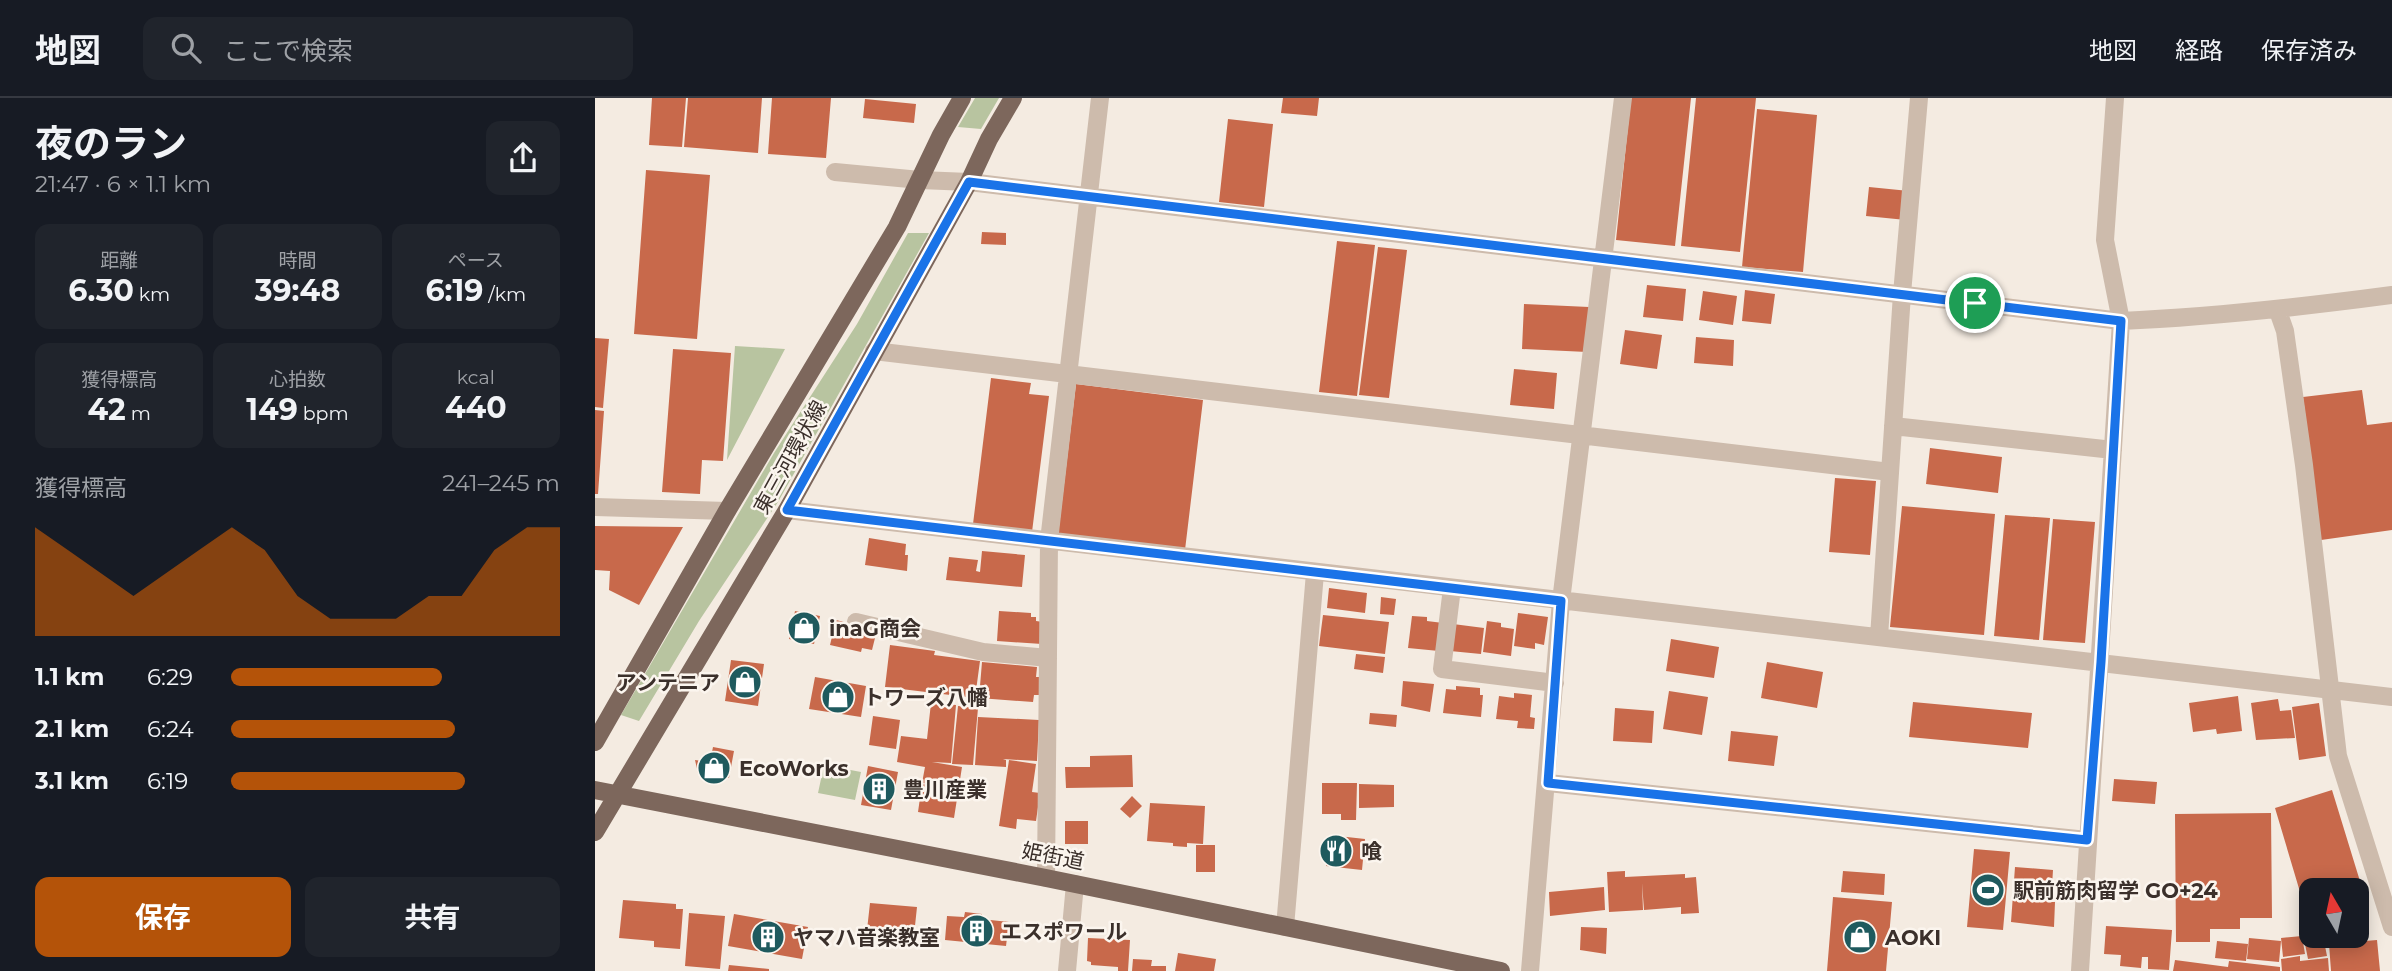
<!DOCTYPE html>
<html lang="ja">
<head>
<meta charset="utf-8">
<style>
	:root { --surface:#171b24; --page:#20242c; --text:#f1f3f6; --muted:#9ea1a6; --line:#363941; --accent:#b45309 }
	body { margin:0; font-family:Montserrat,"Noto Sans JP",sans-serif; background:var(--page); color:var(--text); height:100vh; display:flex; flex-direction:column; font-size:26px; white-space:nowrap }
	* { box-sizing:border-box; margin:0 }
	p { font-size:23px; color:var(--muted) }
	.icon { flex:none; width:38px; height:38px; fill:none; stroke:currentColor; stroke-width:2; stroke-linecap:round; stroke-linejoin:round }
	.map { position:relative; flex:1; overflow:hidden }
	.sheet { display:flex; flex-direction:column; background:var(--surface); width:595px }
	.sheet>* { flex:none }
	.needle { width:46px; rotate:351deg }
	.buttons { position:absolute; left:1704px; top:780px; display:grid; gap:14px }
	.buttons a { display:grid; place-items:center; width:70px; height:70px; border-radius:14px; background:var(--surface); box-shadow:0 4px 18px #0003; font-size:35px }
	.pin { position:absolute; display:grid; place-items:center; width:60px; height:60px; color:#fff; margin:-30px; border:4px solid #fff; border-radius:50%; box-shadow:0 2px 7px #0007 }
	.round { display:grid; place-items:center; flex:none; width:74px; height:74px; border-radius:14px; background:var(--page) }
	.headline { display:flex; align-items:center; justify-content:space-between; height:119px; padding:0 35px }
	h1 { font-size:38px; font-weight:700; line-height:52px }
	.stats { display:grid; grid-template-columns:repeat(3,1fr); gap:10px; height:119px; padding:7px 35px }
	.stats div { display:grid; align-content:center; border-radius:14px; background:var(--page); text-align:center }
	.stats b { font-size:30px; font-weight:700 }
	.stats small { font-size:19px; font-weight:400 }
	.stats p { font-size:19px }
	.chart { height:196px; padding:14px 35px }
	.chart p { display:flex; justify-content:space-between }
	.chart svg { width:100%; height:126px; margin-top:7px; fill:var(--accent); opacity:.7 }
	.button { display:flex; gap:14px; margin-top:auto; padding:14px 35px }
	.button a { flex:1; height:80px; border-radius:14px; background:var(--accent); color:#fff; font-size:28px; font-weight:700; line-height:80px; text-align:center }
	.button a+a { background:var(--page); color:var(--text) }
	ul { padding:0 35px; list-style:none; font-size:23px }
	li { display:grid; grid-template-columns:112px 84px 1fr; align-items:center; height:52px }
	li i { height:18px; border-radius:9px; background:var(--accent) }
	header { display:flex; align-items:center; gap:42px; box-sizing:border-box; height:98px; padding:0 35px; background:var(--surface); border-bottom:2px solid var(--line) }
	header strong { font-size:33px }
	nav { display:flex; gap:38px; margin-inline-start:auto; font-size:24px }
	.search { width:490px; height:63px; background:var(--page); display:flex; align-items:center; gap:18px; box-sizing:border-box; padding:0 24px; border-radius:14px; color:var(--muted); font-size:26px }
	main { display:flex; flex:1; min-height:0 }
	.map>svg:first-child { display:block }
	.green { fill:#b8c4a0 }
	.building { fill:#c8694b }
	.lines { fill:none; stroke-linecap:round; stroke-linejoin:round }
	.minor { stroke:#cdbbac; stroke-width:18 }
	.major { stroke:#7d675c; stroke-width:18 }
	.route-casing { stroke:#fff; stroke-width:14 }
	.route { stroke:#1a73e8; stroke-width:9 }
	.labels { text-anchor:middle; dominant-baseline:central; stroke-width:5; stroke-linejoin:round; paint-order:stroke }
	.street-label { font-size:21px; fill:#3b302b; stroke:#fbf5ee }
	.poi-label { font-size:21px; font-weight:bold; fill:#3b302b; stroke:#fbf5ee; text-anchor:start }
</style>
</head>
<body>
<header>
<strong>地図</strong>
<div class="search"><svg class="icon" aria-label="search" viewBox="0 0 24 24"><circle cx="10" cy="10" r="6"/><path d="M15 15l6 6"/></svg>ここで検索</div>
<nav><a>地図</a><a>経路</a><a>保存済み</a></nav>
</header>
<main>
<section class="sheet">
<div class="headline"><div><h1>夜のラン</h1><p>21:47 · 6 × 1.1 km</p></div><a class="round"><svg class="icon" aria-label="share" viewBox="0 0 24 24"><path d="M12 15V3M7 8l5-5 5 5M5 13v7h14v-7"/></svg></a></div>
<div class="stats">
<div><p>距離</p><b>6.30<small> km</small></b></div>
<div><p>時間</p><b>39:48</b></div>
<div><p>ペース</p><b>6:19<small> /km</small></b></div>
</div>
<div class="stats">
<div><p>獲得標高</p><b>42<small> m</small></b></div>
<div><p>心拍数</p><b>149<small> bpm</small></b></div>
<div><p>kcal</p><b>440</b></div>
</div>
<div class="chart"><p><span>獲得標高</span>241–245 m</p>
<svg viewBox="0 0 160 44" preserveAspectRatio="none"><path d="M0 44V6L10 14L20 22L30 30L40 22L50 14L60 6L70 14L80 30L90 38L100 38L110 38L120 30L130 30L140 14L150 6L160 6V44z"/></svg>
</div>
<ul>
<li><b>1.1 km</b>6:29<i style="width:64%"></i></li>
<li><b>2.1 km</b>6:24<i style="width:68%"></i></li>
<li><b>3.1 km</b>6:19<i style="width:71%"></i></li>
</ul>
<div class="button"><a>保存</a><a>共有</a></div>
</section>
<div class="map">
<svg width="1797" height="873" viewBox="0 0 1797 873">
	<rect width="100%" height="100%" fill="#f4ebe1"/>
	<path class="green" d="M380 0H404L386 31 363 29Z
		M313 135H334L183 404 104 523 44 623 26 617 179 355 262 226Z
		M140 248 190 251 132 362Z
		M229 667 266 674 260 702 223 695Z"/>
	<path class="building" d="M57 0H91L87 49 54 47Z
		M93 0H167L163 55 89 49Z
		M177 0H236L231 60 173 56Z
		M688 0H724L722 18 686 15Z
		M1036 0H1096L1080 148 1021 142Z
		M1101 0H1161L1145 154 1086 148Z
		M270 1 321 6 319 25 268 20Z
		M1162 11 1222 17 1208 174 1147 169Z
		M633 21 678 26 669 109 624 104Z
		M51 72 115 77 102 241 39 236Z
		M1274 89 1314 93 1311 122 1271 118Z
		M387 134 411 135V147L386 146Z
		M742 143 780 147 762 298 724 294Z
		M783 149 812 152 794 300 764 297Z
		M1052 187 1091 191 1088 223 1048 219Z
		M1150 192 1180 196 1176 226 1147 223Z
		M1108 193 1142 198 1138 227 1104 222Z
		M929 206 994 209 992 254 927 251Z
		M1030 232 1067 237 1062 271 1025 266Z
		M1101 239 1139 242 1138 268 1099 265Z
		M0 240 14 241 8 310 0 309Z
		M78 251 136 255 128 363 107 362 105 396 67 394Z
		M919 271 962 275 959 311 915 307Z
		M396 280 436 285 434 296 454 298 437 434 378 426Z
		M481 286 608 302 590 452 463 437Z
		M1767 292 1772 327 1797 324V432L1726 442 1708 299Z
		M0 312 9 313 3 396H0Z
		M1335 350 1407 359 1403 395 1331 386Z
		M1240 380 1281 383 1275 457 1234 454Z
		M1307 408 1400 416 1389 537 1295 529Z
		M1410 417 1455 420 1444 542 1399 538Z
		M1458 421 1500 424 1490 545 1448 542Z
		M0 428 88 429 44 507 14 492 15 473 0 472Z
		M274 440 311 446 310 457H313L312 473 270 467Z
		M387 453 430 457 427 489 351 482 354 459 383 462 381 473 385 474Z
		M734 490 772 495 770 515 732 510Z
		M786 499 801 501 799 517 785 516Z
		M200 513 225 518 219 546 194 541Z
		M404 513 436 515V519H441V523L448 524 447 546 402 543Z
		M923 515 953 519 949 547 940 545V551L919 548Z
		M728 517 794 524 790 556 724 548Z
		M817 518 832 519V523L848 525 844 553 813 550Z
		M241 522 282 532 277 552 267 550 266 554 235 547Z
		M892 523 906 525V529L919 531 916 558 888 554Z
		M858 526 889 530 886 556 855 553Z
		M1076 541 1124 549 1119 580 1071 573Z
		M295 547 340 553 339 557 385 563 380 600 290 589Z
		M761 556 790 559 788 575 759 571Z
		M136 562 169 566 163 608 130 603Z
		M387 564 442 569 441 579H446L444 597H439L438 604 384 600Z
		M1172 564 1228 574 1222 610 1166 600Z
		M220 579 271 588 266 619 214 611Z
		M808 583 839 586 835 614 806 608Z
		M861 588 885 590V597H888L886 619 848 615 851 591 861 592Z
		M1074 593 1113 599 1107 637 1068 631Z
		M919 595 937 597 935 619 940 620 939 631 922 630 923 623 901 621 904 598 919 600Z
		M1643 598 1647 633 1622 636 1621 631 1598 634 1594 605Z
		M1683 601 1685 613 1696 612 1700 640 1661 642 1656 605Z
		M1318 604 1437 615 1433 650 1314 639Z
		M336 605 361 607 356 665 337 664 367 669 359 720 323 714 327 686 347 688 327 685 330 669 302 664 306 638 332 641Z
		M1724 605 1731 658 1704 662 1697 609Z
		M363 608 383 610 378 667 357 666Z
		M1020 610 1059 613 1057 645 1018 643Z
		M775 615 802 617 801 629 774 626Z
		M278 618 305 622 301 651 274 647Z
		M383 619 444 622 442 663 408 661 411 662V669L380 667Z
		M1136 633 1183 638 1179 668 1133 663Z
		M118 649 139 653 134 680 103 675 100 662 115 664Z
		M537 657 538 689 471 690 470 669H495V658Z
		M414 662 441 666 437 694 445 695 441 723 422 721 421 731 404 728Z
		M273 668 303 674 296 712 266 707Z
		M1519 681 1562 684 1560 706 1517 703Z
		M727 685H762L761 722H746V716H727Z
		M764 686 799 687V709L764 710Z
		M1737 692 1772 806 1762 809V793H1717V823L1714 824 1680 710Z
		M537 698 547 708 535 720 525 711Z
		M555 705 610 708 608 746 592 745V749L578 748V745L552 743Z
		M1676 715 1677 820H1645V831H1615V844H1581L1580 716Z
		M470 723H493V746H470Z
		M734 737 770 741 767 772 731 768Z
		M601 747H620V774H601Z
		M1379 751 1415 754 1408 832 1372 829Z
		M1420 769 1458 772 1456 804H1460L1459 829 1416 824Z
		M1030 773V779L1090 776V780L1101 779 1104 815 1086 816V809L1049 812 1047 785 1048 812 1014 814 1012 774Z
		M1248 773 1290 776 1289 797 1246 794Z
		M1009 789 1010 812 955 818 954 794Z
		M1238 799 1297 804 1291 873H1232Z
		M28 802 81 806V811H88L85 851 59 849V843L24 840Z
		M275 805 322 809 319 837 272 832Z
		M370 814 387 816 386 821 414 824 411 848 350 842 352 818 369 819Z
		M94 815 130 818 125 871 90 868Z
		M139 816 213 829 207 861 133 848Z
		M1511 828 1577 832 1574 872 1553 871V859H1547L1546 870 1525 868 1526 857 1509 856Z
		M986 829 1012 830 1011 856 985 852Z
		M1707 838 1710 856 1688 859 1686 840Z
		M493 840 535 842 533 873H523V869L496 867V864L492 863Z
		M1654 840 1686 843 1684 864 1652 861Z
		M1782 842 1785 873H1736L1734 846Z
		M1622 843 1653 846 1651 863 1620 860Z
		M1729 843 1732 858 1713 861 1710 846Z
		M583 855 621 861 619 873H580Z
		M1705 858V863L1733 860 1734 873H1687L1686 861Z
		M538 861 557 862 556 868H571V873H537Z
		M1580 862 1633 869 1634 863 1685 869V873H1578Z
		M134 867 174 871V873H133Z"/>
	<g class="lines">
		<path class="minor" d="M240 74 325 82 374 84 1526 223C1617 219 1707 209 1797 197
			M1683 213 1690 233 1709 367 1743 658 1797 829
			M279 253 1295 374
			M1298 328 1518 352
			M0 409 132 413
			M192 412 1797 599
			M857 490 847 571 960 585
			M261 524 388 554 453 560
			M1284 539 1307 196 1324 0
			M953 685 1492 742
			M451 780 454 443 505 0
			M690 829 720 475
			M472 873 480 786
			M935 873 966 503 1028 0
			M1485 873 1526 223 1510 142 1520 0"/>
		<path class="major" d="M0 644 132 413 302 129 346 37 367 0
			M0 692 451 780 906 873
			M0 734 192 412 374 84 394 41 418 0"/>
	</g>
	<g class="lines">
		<defs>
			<path id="route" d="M374 84 1526 223 1506 564 1492 742 953 685 966 503 192 412Z"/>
		</defs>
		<use href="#route" class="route-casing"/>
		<use href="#route" class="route"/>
	</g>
	<defs>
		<symbol id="shop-disc" viewBox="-11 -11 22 22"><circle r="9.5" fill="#1f5a5e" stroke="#fbf5ee"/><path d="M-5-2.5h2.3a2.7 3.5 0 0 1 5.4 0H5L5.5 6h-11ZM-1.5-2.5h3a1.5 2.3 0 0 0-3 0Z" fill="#fff"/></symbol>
		<symbol id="building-disc" viewBox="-11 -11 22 22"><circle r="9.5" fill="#1f5a5e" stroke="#fbf5ee"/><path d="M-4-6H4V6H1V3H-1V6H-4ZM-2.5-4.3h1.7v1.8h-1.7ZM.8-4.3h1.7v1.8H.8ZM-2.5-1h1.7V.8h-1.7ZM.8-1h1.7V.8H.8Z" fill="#fff"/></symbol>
		<symbol id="restaurant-disc" viewBox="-11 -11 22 22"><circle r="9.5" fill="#1f5a5e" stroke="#fbf5ee"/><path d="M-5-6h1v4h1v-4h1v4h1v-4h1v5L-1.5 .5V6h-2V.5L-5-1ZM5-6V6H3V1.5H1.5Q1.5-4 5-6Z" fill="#fff"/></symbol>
		<symbol id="stadium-disc" viewBox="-11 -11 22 22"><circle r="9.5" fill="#1f5a5e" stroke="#fbf5ee"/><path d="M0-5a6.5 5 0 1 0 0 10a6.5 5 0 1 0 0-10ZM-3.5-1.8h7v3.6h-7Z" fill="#fff"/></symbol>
	</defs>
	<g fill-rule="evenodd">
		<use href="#shop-disc" x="190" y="511" width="38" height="38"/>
		<use href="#shop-disc" x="131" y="565" width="38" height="38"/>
		<use href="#shop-disc" x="224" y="580" width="38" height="38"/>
		<use href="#shop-disc" x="100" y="651" width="38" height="38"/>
		<use href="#building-disc" x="265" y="672" width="38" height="38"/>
		<use href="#restaurant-disc" x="722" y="734" width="38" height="38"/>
		<use href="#stadium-disc" x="1374" y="773" width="38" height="38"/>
		<use href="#building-disc" x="363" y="814" width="38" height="38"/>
		<use href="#building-disc" x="154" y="820" width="38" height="38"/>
		<use href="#shop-disc" x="1246" y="820" width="38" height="38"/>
	</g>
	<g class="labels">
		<g class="street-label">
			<text transform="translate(195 359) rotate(-61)">東三河環状線</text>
			<text transform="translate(458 758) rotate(11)">姫街道</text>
		</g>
		<g class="poi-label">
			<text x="234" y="530">inaG商会</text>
			<text x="125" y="584" text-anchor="end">アンテニア</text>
			<text x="268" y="599">トワーズ八幡</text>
			<text x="144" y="670">EcoWorks</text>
			<text x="308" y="691">豊川産業</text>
			<text x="766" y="753">喰</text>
			<text x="1418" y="792">駅前筋肉留学 GO+24</text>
			<text x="406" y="833">エスポワール</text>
			<text x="198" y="839">ヤマハ音楽教室</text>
			<text x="1290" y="839">AOKI</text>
		</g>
	</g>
</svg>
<div class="buttons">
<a><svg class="needle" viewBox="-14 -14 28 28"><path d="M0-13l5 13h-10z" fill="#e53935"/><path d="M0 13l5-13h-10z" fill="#9ea1a6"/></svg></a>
</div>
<div class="pin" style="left:1380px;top:205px;background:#1e9e55"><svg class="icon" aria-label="arrive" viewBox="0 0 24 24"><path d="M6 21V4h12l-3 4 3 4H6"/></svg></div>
</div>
</main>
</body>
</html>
